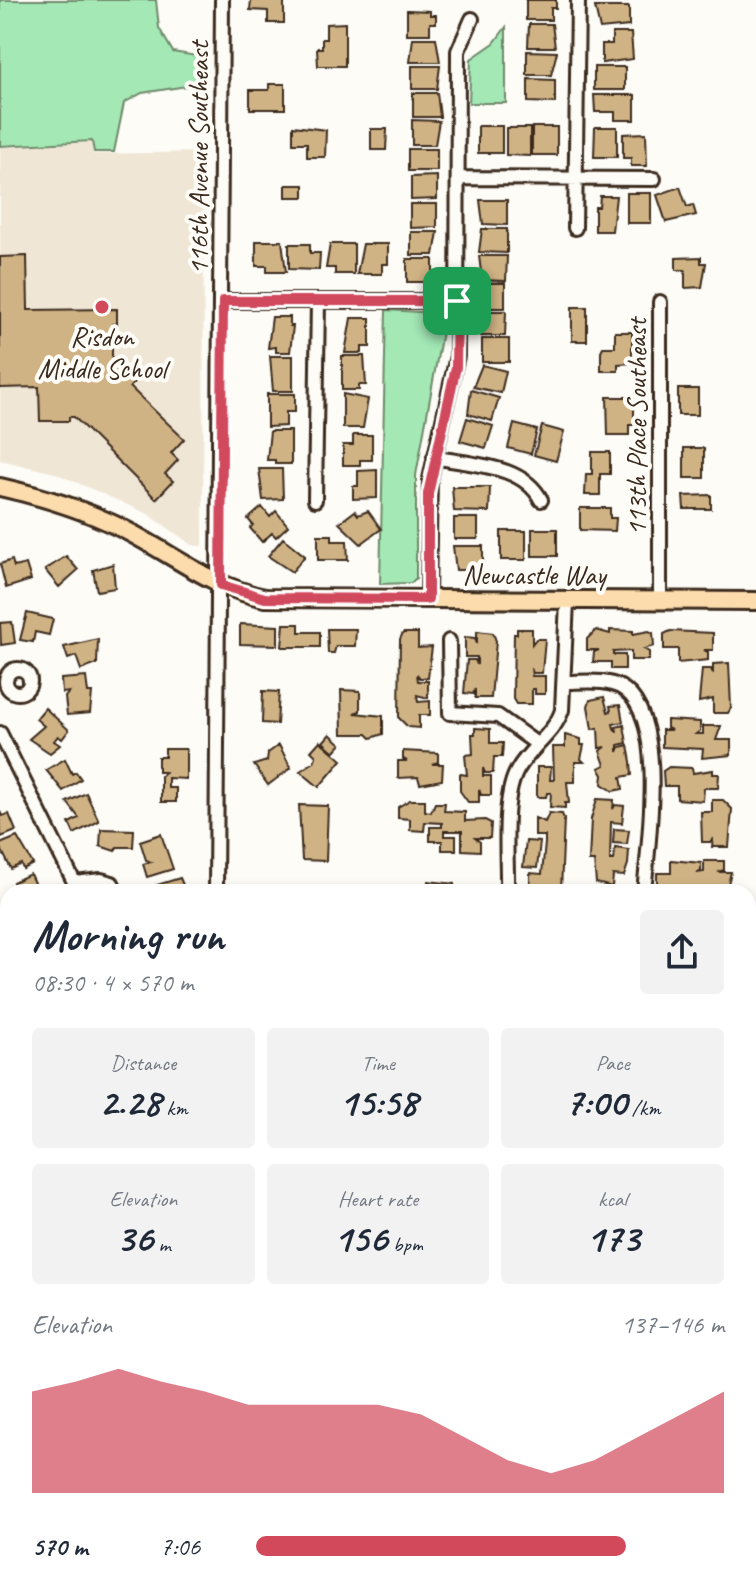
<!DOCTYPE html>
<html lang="en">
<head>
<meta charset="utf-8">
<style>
	:root { --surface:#fff; --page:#f2f2f3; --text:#1f2937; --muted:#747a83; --accent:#d1495b }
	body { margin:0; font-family:Caveat,sans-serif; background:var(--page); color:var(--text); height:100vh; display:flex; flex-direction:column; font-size:30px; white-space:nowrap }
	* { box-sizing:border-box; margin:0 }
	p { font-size:26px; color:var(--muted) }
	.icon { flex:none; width:44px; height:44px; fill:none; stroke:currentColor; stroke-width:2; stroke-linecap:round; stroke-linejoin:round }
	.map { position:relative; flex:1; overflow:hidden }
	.details { position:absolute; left:0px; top:884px; width:756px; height:710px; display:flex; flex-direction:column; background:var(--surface); border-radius:24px 24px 0 0; box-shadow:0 4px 12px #0003 }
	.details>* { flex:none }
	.pin { position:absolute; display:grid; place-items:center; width:68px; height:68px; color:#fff; margin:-34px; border-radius:16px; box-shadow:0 4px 12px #0006 }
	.round { display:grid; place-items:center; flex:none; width:84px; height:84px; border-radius:8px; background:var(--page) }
	.overview { display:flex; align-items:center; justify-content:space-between; height:136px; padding:0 32px }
	h1 { font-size:44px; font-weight:600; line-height:60px }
	.figures { display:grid; grid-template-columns:repeat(3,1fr); gap:12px; height:136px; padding:8px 32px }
	.figures div { display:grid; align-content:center; border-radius:8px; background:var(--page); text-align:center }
	.figures b { font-size:40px; font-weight:600 }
	.figures small { font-size:22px; font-weight:400 }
	.figures p { font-size:22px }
	.chart { height:224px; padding:16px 32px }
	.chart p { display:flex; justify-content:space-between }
	.chart svg { width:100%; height:144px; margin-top:8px; fill:var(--accent); opacity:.7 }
	ul { padding:0 32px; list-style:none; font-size:26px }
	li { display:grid; grid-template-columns:128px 96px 1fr; align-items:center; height:60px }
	li i { height:20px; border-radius:10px; background:var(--accent) }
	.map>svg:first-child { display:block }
	.built { fill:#f0e6d5 }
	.green { fill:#a3e8b5; stroke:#6f896a; stroke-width:2 }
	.building { fill:#d0b385; stroke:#3b2a1e; stroke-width:2 }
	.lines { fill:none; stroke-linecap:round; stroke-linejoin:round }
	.minor-casing { stroke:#3b2a1e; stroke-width:18 }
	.major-casing { stroke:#3b2a1e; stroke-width:22 }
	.minor { stroke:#fdfcf7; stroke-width:12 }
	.major { stroke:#fcdcac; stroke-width:16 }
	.route-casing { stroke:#fff; stroke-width:16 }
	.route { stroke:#d1495b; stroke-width:10 }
	.poi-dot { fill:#d1495b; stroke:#fdfcf7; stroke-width:3 }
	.labels { text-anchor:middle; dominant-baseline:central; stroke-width:8; stroke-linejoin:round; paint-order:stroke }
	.street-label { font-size:28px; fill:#3b2a1e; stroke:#fdfcf7 }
	.poi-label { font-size:28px; fill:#3b2a1e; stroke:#fdfcf7 }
</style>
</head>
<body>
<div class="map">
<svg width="756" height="1593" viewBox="0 0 756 1593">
	<rect width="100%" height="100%" fill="#fdfcf7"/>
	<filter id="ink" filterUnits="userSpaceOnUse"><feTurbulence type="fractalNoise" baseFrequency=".0125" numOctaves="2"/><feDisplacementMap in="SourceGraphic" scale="16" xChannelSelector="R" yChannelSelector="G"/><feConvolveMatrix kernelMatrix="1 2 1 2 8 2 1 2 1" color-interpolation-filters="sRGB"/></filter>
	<g filter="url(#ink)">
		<path class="built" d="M92 142 93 154 204 152 203 545 200 546 192 545 148 514 55 473 0 460V147Z"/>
		<path class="green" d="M0 0H156L159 28 173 52 197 56 200 84 142 93 124 103 114 152H94L92 141 0 146Z
			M506 27V103H469L471 59 494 43Z
			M386 310 436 313 444 321 416 475V578L411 583 380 584Z"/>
		<path class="building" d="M251 0H284V23H268V11L250 10Z
			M526 0H556V8H551V20H526Z
			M595 7H629V26L600 29Z
			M407 10 430 11V15H436V23H430V34H407Z
			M345 23V66H318L317 48H322V39H326V24Z
			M529 24H552L555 47H528Z
			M612 33H631L633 59 602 63V44H612Z
			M413 38H436L440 62H410Z
			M527 51 557 52 551 75H527Z
			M412 66H440L437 89H412Z
			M594 67H625V90H594Z
			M528 79 555 80V103L528 102Z
			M269 84H285V109H250V90H269Z
			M413 93H437L440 117H413Z
			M594 95H635V120H615V112H595Z
			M412 120 439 121 435 145H412Z
			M293 126 326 130 325 157H307V143H293Z
			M478 126H502V153H478Z
			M532 127H557V155H532Z
			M595 127H617V157H594Z
			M506 128H530V156L506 155Z
			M371 129H387L386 150H371Z
			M646 133 647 166H631V158H623V134Z
			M408 149H437V171H408Z
			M437 176V199L411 200V177Z
			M286 185H304V197H286Z
			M680 187 687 207 693 205 696 215 666 222 657 195Z
			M627 193H651V223H627Z
			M600 196H616L612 231H595V207H599Z
			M480 200H507V225L483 224Z
			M410 204H437V227L410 228Z
			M482 229H507V253L479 252Z
			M411 232H438L434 255H411Z
			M256 241H282L286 272H267V266H256Z
			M289 244H310V253H320L319 270 289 269Z
			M330 244H354V274H335V268H326Z
			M363 244H388V264H382V274H357Z
			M27 256 28 310 117 309V324H112V357L136 380 130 387 184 439 171 453 178 460 165 474 173 481 156 499 74 417H69V421H40L39 387 0 388V257Z
			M479 256H507L506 281 482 280Z
			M701 257V263H706L702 287 685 288V270H676V258Z
			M407 259H433V282H407Z
			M481 283H505V308H477Z
			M572 307H587V341H572Z
			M478 311H506L505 336H481Z
			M272 317H290V326H293L290 352H276V347L268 348Z
			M351 318H370V347H362V353H345Z
			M615 332H632V363L618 364V371H601V351L603 347H615Z
			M482 339H509V362H482Z
			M270 356H293V391H273Z
			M342 356H364L366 385H359V390H342Z
			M482 365 506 371 501 393 473 387Z
			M678 389H698V415H678Z
			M471 390 499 398 492 421 468 414Z
			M267 394H295V412H286V426L267 427Z
			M343 394 368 399 363 428H343Z
			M607 397H634V425H629V435H608Z
			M467 418 493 426 486 448 460 441Z
			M514 424 537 430 531 454 508 448Z
			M542 426 564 432 556 461 534 455Z
			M270 431H291V464H275V460H267Z
			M353 435H372V460H360V465H343V445H353Z
			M684 448H704V478H684Z
			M592 452H610V474H600V495H585L586 474H592Z
			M259 469H282L283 499 263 500Z
			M377 470V498L353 499V486H358V471Z
			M452 487H490L489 512 454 511Z
			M711 495V509H684L683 496Z
			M262 507 270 517 276 511 288 526 276 537 272 533 262 542 250 528 253 525 248 519Z
			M580 508H610V518H616L615 531 580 530Z
			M355 511 358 515 368 511 381 529 361 544 339 523Z
			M454 518H478V539H454Z
			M532 529H557V556H532Z
			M501 531H526V560H501Z
			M318 535H332V541H347L348 560H318Z
			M283 538 305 556 292 572 268 556Z
			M453 546H483V570H456Z
			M66 556 78 570 59 587 45 570Z
			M12 560 14 567 26 564 31 580 6 588 0 564Z
			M113 564 115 588 97 591 93 570Z
			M27 613 53 619 49 635 35 632 33 642 20 640Z
			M12 622 15 643 1 645 0 623Z
			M240 624 278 626V645L240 644Z
			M284 624H299V632H320V647H282Z
			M327 629H356L355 646H336L334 653H328Z
			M517 629H532V644L536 639H545L542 673H533L531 668 532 676H545V694H535V689H532V704H516L513 699 514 634H517Z
			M596 630 610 634V630L633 631V634L649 631 653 633 654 646 644 649 649 652V660H631V651L613 652V655H625V669H611V662H593L594 652 599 650H587V639Z
			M477 631 493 633 496 641 491 698H475V689L473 694 464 693 467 660H475L477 665V657H465V637L475 638 477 644Z
			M670 631 713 633V650H704L708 652V660L678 663V649H664V634Z
			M403 633H418V648L432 647 428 678H420L417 674 418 681H428V698L417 695 418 702 430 701V715H419V728L408 727 399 718 400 639Z
			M98 639 97 664 81 670 76 656 68 659 64 647Z
			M729 663 731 708 728 713H713V699L699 702 702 669H711L713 674V664Z
			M86 677 88 693H92L90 713 67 715 65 697 69 692 62 693 61 679Z
			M341 690 360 691V711L354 713 383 716V734L371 738 367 734H342Z
			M263 691 279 692 277 724 262 723Z
			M604 697 608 712 611 711 610 706 620 705 623 722 613 724 614 728 617 732 616 727 624 725 627 743 618 745V752L620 747 628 745 631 762 632 775 621 777 623 789 613 791 602 784 603 775 599 768 605 765 600 751 606 747 599 748 598 728 592 729 588 706 590 700Z
			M45 708 69 730 62 739 58 736 54 741 60 745 50 753 29 739 44 726 36 719Z
			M667 720 700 722V731L696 734H703V726H721L716 740H731V755L702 758 703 749 662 747V730H671L667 728Z
			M475 728 490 729V743H503L502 757H494L493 773H485L483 768V776H491V795H481L479 789V802H468L460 791V774L467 775 465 755 473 754 472 734H475Z
			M330 734 341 744 334 752 323 742Z
			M565 735 581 739V745H584L581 759 584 762H575V782H567L569 803H565V808L550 807 551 793H547L546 797H537V767H551L550 780H554L553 747H565Z
			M320 741 342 760 319 787 300 771 314 762 316 756 311 751Z
			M279 745 291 768 268 785 254 765 267 761 268 753Z
			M165 749H186V779L168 778V788H176V802H161V776L165 772H158V757H165Z
			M403 751 438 753V762L432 764H443L442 780 420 784 418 777 398 778V761H407L403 759Z
			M65 759 72 774 76 772 81 779 63 791 46 770Z
			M669 767 692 768 693 773 713 770V774H719L718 788H704L703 801 677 799V786H664L663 771Z
			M86 793 99 821 74 834 69 823 79 818 67 802Z
			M597 799 614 800 613 809 615 805 624 806 622 823 611 822 610 860H614L615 848 629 850 628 864 624 876 613 875 612 887 596 883 594 861H589L591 819Z
			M410 800H425V811L431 812 435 803H445L444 811 465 812V821L485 820 491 823 490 838H475L480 842V851L462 850V831H444V836H456V850H442V841H430V827H442V823L425 822 424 831 410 830V819L398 818V807Z
			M712 800H723L732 809 729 847H712L713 838 711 842H702L701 812H712Z
			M299 805 328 806 326 861 302 860Z
			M0 811 2 816 9 814 16 831 1 837Z
			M549 813 562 814 564 819 561 891 541 892 539 888V892H530V873L542 874 545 843V836H535V818L545 822Z
			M101 829 134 830 133 847H117L115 851 100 846Z
			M614 829 629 830 627 844 613 843Z
			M161 834 173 869 147 877 143 864 151 862 146 860 140 841Z
			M17 837 33 864 23 869 21 864 11 869 0 847V844Z
			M526 841 540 842 537 868 523 867Z
			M671 860 701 863V871L697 873 704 872V861H724V870L718 872H731L727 888 663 891V887H657V873H671Z
			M30 874 37 890 43 887 45 892H18L13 882Z
			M180 878 186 892H149L147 888Z
			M428 881 454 884V892H428Z
			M8 982V1017L5 1018 0 983Z
			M0 1027 8 1028V1056L0 1055Z
			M756 1406V1432L748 1433V1407Z
			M749 1457H756V1484H749Z
			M0 1546H8V1552L5 1574 0 1575Z
			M156 1586H179V1593H156Z"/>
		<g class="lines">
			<defs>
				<path id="minor" d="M458 178 654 179
					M575 228 578 0
					M223 301H457
					M660 302V600
					M434 457C470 465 523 464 541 500
					M315 500 318 301
					M428 599 430 479 457 356 458 51 472 19
					M449 641 450 713 498 716 537 744
					M6 681a12 12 0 1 1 24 0a12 12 0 1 1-24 0Z
					M565 682C583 682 610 678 625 690 667 722 648 845 644 892
					M0 733 79 892
					M75 883 101 880 112 883 116 892
					M216 892 222 0
					M507 892C508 858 501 797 518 769 530 748 555 733 562 710L567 601
					M0 1176H8
					M0 1332H8
					M748 1336H756
					M450 1586 451 1593
					M215 1593V1586
					M673 1593V1586"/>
				<path id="major" d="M0 487C40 496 80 508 117 526 168 550 209 587 265 598L756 601"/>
			</defs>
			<use href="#minor" class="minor-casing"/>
			<use href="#major" class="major-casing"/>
			<use href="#minor" class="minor"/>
			<use href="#major" class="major"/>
		</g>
	</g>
	<g class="lines" filter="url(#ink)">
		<defs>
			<path id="route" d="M223 301H457L456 367 428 494V599L265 598 221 585Z"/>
		</defs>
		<use href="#route" class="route-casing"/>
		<use href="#route" class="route"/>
	</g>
	<circle class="poi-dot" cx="102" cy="307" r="8"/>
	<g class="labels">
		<g class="street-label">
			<text transform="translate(198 158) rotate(-90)">116th Avenue Southeast</text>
			<text transform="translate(636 427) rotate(-90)">113th Place Southeast</text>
			<text x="534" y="574">Newcastle Way</text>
		</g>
		<g class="poi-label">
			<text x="102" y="336">Risdon<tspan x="102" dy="32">Middle School</tspan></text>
		</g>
	</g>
</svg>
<div class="pin" style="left:457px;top:301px;background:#1e9e55"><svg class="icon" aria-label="arrive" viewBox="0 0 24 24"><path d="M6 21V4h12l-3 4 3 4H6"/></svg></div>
<section class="details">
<div class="overview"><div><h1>Morning run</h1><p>08:30 · 4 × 570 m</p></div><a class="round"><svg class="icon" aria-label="share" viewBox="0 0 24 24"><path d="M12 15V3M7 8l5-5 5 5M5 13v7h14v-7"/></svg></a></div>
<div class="figures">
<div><p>Distance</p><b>2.28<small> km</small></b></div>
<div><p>Time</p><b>15:58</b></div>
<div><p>Pace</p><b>7:00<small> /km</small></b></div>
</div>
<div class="figures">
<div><p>Elevation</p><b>36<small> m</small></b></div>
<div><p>Heart rate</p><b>156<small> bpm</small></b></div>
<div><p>kcal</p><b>173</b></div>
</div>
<div class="chart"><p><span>Elevation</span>137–146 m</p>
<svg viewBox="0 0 160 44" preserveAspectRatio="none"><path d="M0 44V13L10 10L20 6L30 10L40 13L50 17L60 17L70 17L80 17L90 20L100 27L110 34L120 38L130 34L140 27L150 20L160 13V44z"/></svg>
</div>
<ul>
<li><b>570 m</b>7:06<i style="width:79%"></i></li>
</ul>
</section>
</div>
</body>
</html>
